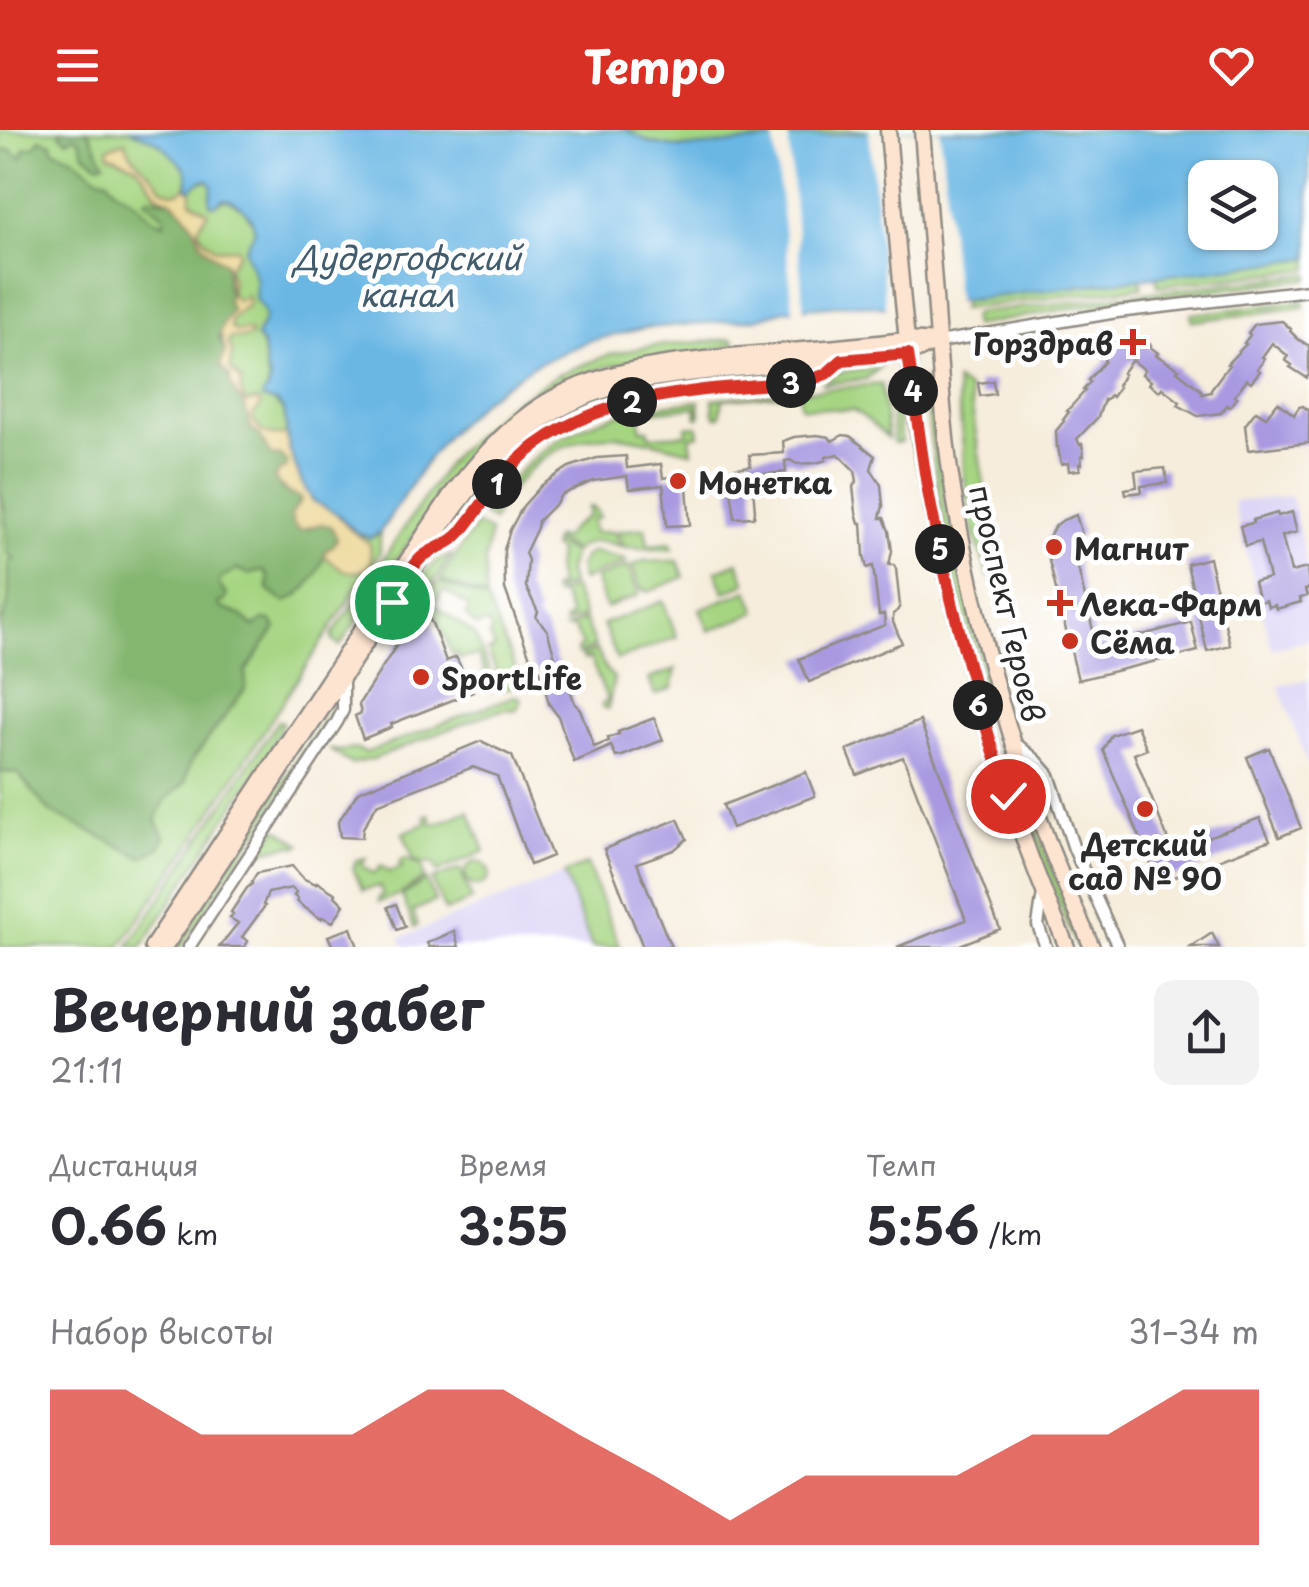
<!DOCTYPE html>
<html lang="ru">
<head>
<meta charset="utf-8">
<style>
	:root { --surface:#fff; --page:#f2f2f3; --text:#2b2b33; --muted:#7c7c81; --accent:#d93025 }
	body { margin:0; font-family:"Playpen Sans",sans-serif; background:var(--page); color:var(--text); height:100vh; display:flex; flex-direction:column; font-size:38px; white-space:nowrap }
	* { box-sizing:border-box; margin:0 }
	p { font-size:32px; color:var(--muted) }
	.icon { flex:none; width:55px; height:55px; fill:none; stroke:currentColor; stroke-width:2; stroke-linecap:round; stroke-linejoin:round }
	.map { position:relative; height:817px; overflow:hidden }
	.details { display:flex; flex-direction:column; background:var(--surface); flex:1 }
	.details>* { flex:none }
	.buttons { position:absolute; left:1188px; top:30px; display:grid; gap:20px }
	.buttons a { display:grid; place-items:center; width:90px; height:90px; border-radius:20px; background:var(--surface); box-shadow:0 2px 8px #0004; font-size:50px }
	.pin { position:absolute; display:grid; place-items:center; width:85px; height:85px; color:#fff; margin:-42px; border:5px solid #fff; border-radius:50%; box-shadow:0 2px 10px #0007 }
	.km { position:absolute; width:50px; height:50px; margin:-25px; border-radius:50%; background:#222; color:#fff; font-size:28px; line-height:50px; text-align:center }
	.round { display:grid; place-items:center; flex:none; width:105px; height:105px; border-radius:20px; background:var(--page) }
	.head { display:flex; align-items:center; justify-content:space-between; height:170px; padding:0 50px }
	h1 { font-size:55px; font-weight:700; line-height:75px }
	.figures { display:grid; grid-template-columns:repeat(3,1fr); gap:15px; height:170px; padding:10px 50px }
	.figures div { display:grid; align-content:center }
	.figures b { font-size:50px; font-weight:700 }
	.figures small { font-size:28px; font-weight:400 }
	.figures p { font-size:28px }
	.chart { height:280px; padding:20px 50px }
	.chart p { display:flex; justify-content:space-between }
	.chart svg { width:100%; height:180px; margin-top:10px; fill:var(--accent); opacity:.7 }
	header { display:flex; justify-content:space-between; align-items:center; height:130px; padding:0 50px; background:var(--accent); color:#fff; font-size:45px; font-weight:700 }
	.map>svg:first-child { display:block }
	.built { fill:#ddd5f6 }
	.green { fill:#a6d582; stroke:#688056; stroke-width:2.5 }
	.forest { fill:#84b670; stroke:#58704e; stroke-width:2.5 }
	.sand { fill:#eeda9e; stroke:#8c8264; stroke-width:2.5 }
	.water { fill:#6ab7e4; stroke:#4a7188; stroke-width:2.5; fill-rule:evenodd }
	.pier { fill:#f6eddc }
	.building { fill:#a899e1 }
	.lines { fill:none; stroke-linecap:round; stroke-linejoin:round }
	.street-casing { stroke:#908c84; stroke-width:15 }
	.secondary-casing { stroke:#908c84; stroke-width:19 }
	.street { stroke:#fff; stroke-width:10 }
	.secondary { stroke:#fde4d1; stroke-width:14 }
	.route-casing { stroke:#fff; stroke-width:20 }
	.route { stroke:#d93025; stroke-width:12 }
	.poi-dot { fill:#c8321e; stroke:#fff; stroke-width:4 }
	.labels { text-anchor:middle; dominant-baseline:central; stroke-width:10; stroke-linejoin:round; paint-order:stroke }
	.poi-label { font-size:30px; font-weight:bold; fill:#2b2b2b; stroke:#fff; text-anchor:start }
	.street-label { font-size:30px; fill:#2b2b2b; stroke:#fff }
	.water-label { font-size:32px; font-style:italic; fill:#415c6c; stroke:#fff }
</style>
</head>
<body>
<header><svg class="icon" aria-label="menu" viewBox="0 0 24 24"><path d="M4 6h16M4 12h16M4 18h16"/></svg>Tempo<svg class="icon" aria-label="heart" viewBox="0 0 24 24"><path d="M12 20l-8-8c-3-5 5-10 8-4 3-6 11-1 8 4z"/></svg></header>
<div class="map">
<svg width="1309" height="817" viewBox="0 0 1309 817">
	<rect width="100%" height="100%" fill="#fff"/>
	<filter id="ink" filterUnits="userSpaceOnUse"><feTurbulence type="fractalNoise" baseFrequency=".01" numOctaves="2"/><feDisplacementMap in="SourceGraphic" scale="20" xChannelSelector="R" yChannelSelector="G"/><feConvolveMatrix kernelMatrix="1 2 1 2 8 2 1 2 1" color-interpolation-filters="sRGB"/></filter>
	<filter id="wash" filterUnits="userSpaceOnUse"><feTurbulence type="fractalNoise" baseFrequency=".0048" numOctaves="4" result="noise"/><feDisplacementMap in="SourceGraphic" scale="40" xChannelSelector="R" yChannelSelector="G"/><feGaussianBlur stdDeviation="2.25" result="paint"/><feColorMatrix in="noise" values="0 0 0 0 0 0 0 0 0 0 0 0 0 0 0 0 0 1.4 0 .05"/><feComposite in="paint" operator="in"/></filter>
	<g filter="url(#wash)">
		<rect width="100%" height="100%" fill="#f6eddc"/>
		<path class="built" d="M1291 366 1309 445V510L1272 519 1233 372Z
			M1309 549V637L1279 556Z
			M564 744 592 817H404L400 808Z"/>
		<path class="green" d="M0 0H129L153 9 164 17 185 38 188 47 187 56 191 59 199 52 209 51 212 56 210 70 211 75 227 70 244 79 255 97 254 105 245 119 256 150 255 169C271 185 264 190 256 207 266 217 263 224 265 237 267 248 271 251 267 261L273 271 284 280 287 304 336 383 351 399 361 405 374 407 380 402V422L187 720 120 817H0Z
			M626 0H771L772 9C723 14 669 29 626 0Z
			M787 0H869V1L788 8Z
			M1309 128V139L1158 156 1156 145Z
			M1309 144V149L1077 177 973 196 972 186 976 183Z
			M1140 147 1142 157 961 179 964 171Z
			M1303 171 1304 177 1192 191 1191 184Z
			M733 209 736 214C721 218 707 221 691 224 659 229 626 230 594 241 506 270 461 334 412 408 388 444 364 480 340 516L333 511 332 505 452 327 507 276 559 244 611 224 652 216Z
			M879 238 866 249 821 254 842 242Z
			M932 248C940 357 963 465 993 570L986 572C953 467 936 358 924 249Z
			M956 251 969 260 998 443 989 446 975 408 964 345 963 316Z
			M881 254 888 308 867 289 853 280 801 277 799 263 723 269 720 286 717 287 714 284 713 269Z
			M888 254 895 258 901 312 894 313Z
			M699 271 700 285 699 288H697L696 277 640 283 641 299H648L650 306 687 304V297L698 296 699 305 690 307 692 321C670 317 637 306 615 306 560 305 515 343 493 391L483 384C544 302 599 280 699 271Z
			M588 377C594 376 598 382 599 388L592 389 594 403 614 401 620 416C603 411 589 408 575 421L554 410 557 407 562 409 573 397 589 385Z
			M476 395 490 402 485 431 486 467 440 450Z
			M645 398 648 415 671 413 673 420 624 417 618 401Z
			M553 413 573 423 568 441 571 455 552 462 553 458 559 456 556 439 558 421 552 418Z
			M593 422 624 429 626 432 582 450 579 436 585 426Z
			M452 425 418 477 411 473C419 450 426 431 452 425Z
			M643 431H678L684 447 647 462 645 459 641 460 632 436Z
			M738 432 746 453 724 462 716 441Z
			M628 436 639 465 606 478 595 449Z
			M441 453 487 470 521 552 518 555 506 559 503 557 488 521 495 518 489 504 492 502 488 493 476 496 466 486 469 477 444 460 435 473 428 477 425 472 437 454Z
			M573 458 584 487 565 494 564 491 571 487 562 465H554Z
			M748 460 757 482 709 501 700 479Z
			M663 471 677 507 617 530 603 494Z
			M436 476 475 505 493 550 492 562 478 525 460 529 457 523 452 525 438 489 431 480Z
			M585 490 595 517 578 524 577 519 582 516 575 499 566 498Z
			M597 520 606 540 614 548 608 579 602 576V574L608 571 590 528 585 530 581 526Z
			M676 539 672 558 655 565 649 549Z
			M514 566 520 567 521 571 516 580 506 579 488 584 373 629 351 634 329 619C343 625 349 614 366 623Z
			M337 569V577L332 588 181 817H173Z
			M997 587 1024 670 1084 817H1077L1028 700 991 589Z
			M278 591 283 592 270 621 142 817H128Z
			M469 681 485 721 437 742 433 733 425 734 414 730 403 703 427 693 425 686 429 684 433 695Z
			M277 698 301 714 296 717 292 715 262 721Z
			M366 728 361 735 374 744 381 736 390 742 402 737 399 732 405 728 422 736 424 748 401 764 379 772V767L383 765 380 756 363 760 353 739 356 730Z
			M465 744a12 12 0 1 1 24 0a12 12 0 1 1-24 0Z
			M587 734 620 817H592L564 744Z
			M460 739 472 770 445 781 432 750Z
			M426 750 435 771 413 781 418 795 414 797 402 766Z"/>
		<path class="forest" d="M60 0H88L104 32 99 34 84 23 80 10 75 6 67 10 60 4Z
			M40 9 52 13 53 19C61 23 70 25 78 31 90 39 92 48 108 49 120 67 122 60 135 72 146 82 149 89 164 93V86L145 70 149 67 172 71 182 80 214 126 226 133 227 156 232 179 219 207 225 221 222 230 233 257 244 274 252 300 260 305 267 319 279 324 287 332V336L280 357 288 363 300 368 301 371 297 374 307 399 316 395 327 394C339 401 340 415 326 420 320 441 305 467 284 472L268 460V447L264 441H257L249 444 237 439 220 449 219 455 227 465 225 471 218 473 221 478 241 485 254 497 263 490 271 491 276 498 246 541 245 559 190 633 185 653 165 670 156 690 165 707 159 718 142 727 49 681 17 643 0 642V494C12 478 8 453 9 433L15 429 8 424 5 382 0 358V21L10 19 21 28 25 18 33 17Z"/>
		<path class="sand" d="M125 11C130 31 152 40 161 57 172 64 177 65 187 56L188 59H191V71L208 82 198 97 199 102 205 110 217 119 237 118 239 123 228 138 232 152 230 162 236 170H241L247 165 249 174C241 181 229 186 231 198L235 201H250L251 206 246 208H231L228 212 232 220 231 240 242 251C239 257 241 267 246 273L257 270 261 274 259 279 252 285C256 303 271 308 287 304L289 319 302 353 336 383 352 401 370 414 371 431 367 440C351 445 339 441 328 428H324L326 420 331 418 337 409 331 396 321 394 300 400 293 394 291 384 301 371 300 368 288 363 274 349 280 341 287 337V332L279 325 274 326 269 323 260 305 252 300 244 274 237 267 230 253V247L220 236 225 221C217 193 220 204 232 180L227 171 229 166 226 133 214 126 202 114 192 93 182 80 172 71 158 65 137 36 109 24 108 18Z"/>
		<path class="water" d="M129 0H626L651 13 682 18 885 0H1309V128L959 171 887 177 851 174 785 180 756 189 645 198 589 211 532 236 484 269 449 303 429 328 380 402 370 408 356 402 336 383 313 371 302 353 289 319 284 280 277 272 262 269 263 265 269 258 270 250 265 236 263 215 256 207C265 189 270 186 255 169L256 150 245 119 255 101C252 85 241 72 223 69L216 75H211L210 70 212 56 209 51 203 50 191 59H188V47L185 38 164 17 153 9ZM1205 48H1260V102H1205Z"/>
		<path class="pier" d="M869 0H940L957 176 886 182Z
			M788 3 804 183 794 184 773 4Z"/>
		<g id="blocks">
			<path class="building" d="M1282 191 1291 199 1290 201 1298 209 1309 216V244L1307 248 1290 237 1292 235 1285 230 1288 226 1272 213 1262 227 1264 228 1262 233 1257 239 1260 241 1251 252 1247 249 1234 266 1237 267 1229 277 1227 275 1221 283 1198 286 1178 275 1180 272 1162 258 1159 261 1149 254 1151 251 1142 244 1145 240 1132 230 1122 243 1124 244 1117 256 1119 257 1112 267 1110 265 1105 271 1104 270 1098 287 1077 309 1080 315 1082 314 1084 326H1081L1082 334H1079L1080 340 1069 341 1068 333 1061 334 1058 317H1057L1056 301 1064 291 1063 290 1069 282 1067 281 1085 261 1083 260 1090 252 1088 250 1105 231 1104 229 1110 221 1108 220 1115 211 1142 208 1151 215 1150 217 1158 223 1156 225 1179 239 1177 241 1201 260 1202 264 1211 262V259L1229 235 1227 234 1246 214 1244 213 1250 205 1248 203 1255 194Z
				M993 251 995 264 980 266 978 253Z
				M1278 272 1294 285 1299 277 1303 276 1309 281V313L1248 320 1245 295 1256 281 1266 287Z
				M817 305 829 307 832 311 843 305 850 306 875 326 871 339 881 355 883 376 880 388H884L889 401 892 421 889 435H894L896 439 900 476 897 481 893 484V492L902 513 809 552 799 529 885 495 884 484 879 485 873 436 867 438 864 426 862 393H859L856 382 853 357 857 351 855 341 838 324 826 327V330L816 333 797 334 790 330 785 331 786 342 752 345 755 381 754 387 735 388 728 339 751 336 749 325 784 323 783 311 794 307Z
				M626 326 627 338 661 334 663 348 686 345 690 395 667 396 663 355 629 359 627 346 593 351 561 365 557 372 538 391 537 398 525 423 528 430 526 457 538 482 536 487 547 500 556 530 562 536 575 574 580 579 594 617 609 611 608 608 619 604 618 602 654 588 663 610 622 626 616 627 611 616 574 632 558 586 549 574 540 540 535 541 505 459 504 420 510 400 523 376 542 355 569 337 597 328Z
				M1165 338 1167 353 1141 356 1142 362 1126 364 1125 359 1137 357 1135 341Z
				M1292 382 1297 402 1282 406 1291 442 1307 438 1309 459 1305 460 1307 466 1300 468 1301 472 1276 479 1275 475 1268 477 1266 470 1259 472 1254 452 1269 448 1260 412 1245 416 1240 396 1253 393V390L1277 383 1278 386Z
				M1076 385 1082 405 1071 409 1097 517 1191 492 1198 521 1078 550 1045 414 1054 397 1063 390Z
				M1209 428 1230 515 1207 521 1187 434Z
				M424 482 432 493 446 531 456 527 473 562 391 594 392 597 363 609 355 586 361 583 359 575 360 572 403 505 415 496 413 492Z
				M920 591 1000 799 955 817H897L966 790 903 627 857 645 847 620Z
				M1137 596 1147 619 1134 624 1172 720 1260 688 1270 710 1159 753 1103 620 1111 605Z
				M481 611 512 626 552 726 530 735 497 646 473 637 377 674 363 698 362 708 340 707 338 692 358 662Z
				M1269 618 1301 698 1279 707 1247 627Z
				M806 642 815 666 732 698 723 675Z
				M678 689 687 709 674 720 637 733 671 817H643L604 719Z
				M292 736 304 749 316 754 317 752 336 764 335 766 344 775 333 792 322 787 321 789 301 775 297 771 298 769 294 766 296 762 291 758 268 763 263 775 265 776 242 807 248 811 245 817H219L238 793 230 788 233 784 231 782 247 758 252 754V751L257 743Z
				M396 774 405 797 397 800 388 777Z
				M351 798 358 817H333L328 806Z
				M454 801 459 817H429L427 813Z
				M1212 803 1219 817H1191Z"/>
		</g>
	</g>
	<g filter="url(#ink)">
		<use href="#blocks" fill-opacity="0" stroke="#908c84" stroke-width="2.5"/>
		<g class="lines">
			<defs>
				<path id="street" d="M939 212 1117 182 1309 160
					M422 427C431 422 441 419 449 413 460 406 466 394 474 384 487 365 501 346 518 331 604 258 702 262 808 251L826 244 842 229
					M1014 612 1036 630 1049 645 1074 719 1118 817
					M1043 763 1038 795 1046 817
					M189 817 337 592 343 580V545"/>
				<path id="secondary" d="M888 0C896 98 904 196 917 294 923 339 933 384 942 428 972 562 1012 691 1067 817
					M922 0C927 65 933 131 937 196 941 247 943 297 951 347 976 510 1024 667 1092 817
					M152 817 450 366C477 332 504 299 541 275 598 239 666 233 731 226 790 221 848 217 906 210L939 212
					M165 817 443 395C472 354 505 313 549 286 610 247 685 244 755 237 806 232 857 228 908 224L933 214"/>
			</defs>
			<use href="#street" class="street-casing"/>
			<use href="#secondary" class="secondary-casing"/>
			<use href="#street" class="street"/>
			<use href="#secondary" class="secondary"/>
		</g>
	</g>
	<g class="lines" filter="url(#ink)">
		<defs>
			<path id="route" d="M392 472C400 460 411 436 422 427 434 417 450 415 460 403 479 381 492 356 512 336 589 258 707 261 808 251L826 244 842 230 908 224C915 270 920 315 928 361 947 464 975 566 1008 666"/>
		</defs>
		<use href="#route" class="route-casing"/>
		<use href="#route" class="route"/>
	</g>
	<g class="poi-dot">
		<path d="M1128 197h10v10h10v10h-10v10h-10v-10h-10v-10h10z"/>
		<circle cx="678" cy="351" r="10"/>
		<circle cx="1054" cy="417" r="10"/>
		<path d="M1055 458h10v10h10v10h-10v10h-10v-10h-10v-10h10z"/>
		<circle cx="1070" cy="511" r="10"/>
		<circle cx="421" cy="547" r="10"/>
		<circle cx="1145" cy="679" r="10"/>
	</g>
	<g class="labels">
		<g class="poi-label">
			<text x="1113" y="212" text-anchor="end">Горздрав</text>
			<text x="698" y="351">Монетка</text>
			<text x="1074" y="417">Магнит</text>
			<text x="1080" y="473">Лека-Фарм</text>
			<text x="1090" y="511">Сёма</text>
			<text x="441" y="547">SportLife</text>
			<text x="1145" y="713" text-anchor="middle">Детский<tspan x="1145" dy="34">сад № 90</tspan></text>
		</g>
		<g class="street-label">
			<text transform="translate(1008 473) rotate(77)">проспект Героев</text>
		</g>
		<g class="water-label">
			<text x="407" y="127">Дудергофский<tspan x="407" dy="37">канал</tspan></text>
		</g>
	</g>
</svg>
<div class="buttons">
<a><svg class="icon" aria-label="layers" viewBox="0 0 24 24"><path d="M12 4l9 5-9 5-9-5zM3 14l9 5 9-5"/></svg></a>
</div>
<div class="pin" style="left:392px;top:472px;background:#1e9e55"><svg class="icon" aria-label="arrive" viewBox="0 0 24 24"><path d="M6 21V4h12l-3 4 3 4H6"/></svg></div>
<div class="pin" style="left:1008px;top:666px;background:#d93025"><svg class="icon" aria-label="check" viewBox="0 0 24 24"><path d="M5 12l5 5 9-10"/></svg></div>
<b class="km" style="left:497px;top:354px">1</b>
<b class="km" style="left:632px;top:272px">2</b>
<b class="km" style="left:791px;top:253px">3</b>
<b class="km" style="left:913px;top:261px">4</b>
<b class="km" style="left:940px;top:419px">5</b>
<b class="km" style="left:978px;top:575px">6</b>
</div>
<section class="details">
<div class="head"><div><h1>Вечерний забег</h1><p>21:11</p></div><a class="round"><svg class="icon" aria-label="share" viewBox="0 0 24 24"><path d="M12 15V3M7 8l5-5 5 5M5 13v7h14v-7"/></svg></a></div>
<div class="figures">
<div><p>Дистанция</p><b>0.66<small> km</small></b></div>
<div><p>Время</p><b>3:55</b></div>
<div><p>Темп</p><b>5:56<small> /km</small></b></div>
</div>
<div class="chart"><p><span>Набор высоты</span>31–34 m</p>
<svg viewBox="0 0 160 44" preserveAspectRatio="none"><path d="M0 44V6L10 6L20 17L30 17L40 17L50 6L60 6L70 17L80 27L90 38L100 27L110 27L120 27L130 17L140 17L150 6L160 6V44z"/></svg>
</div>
</section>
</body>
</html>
